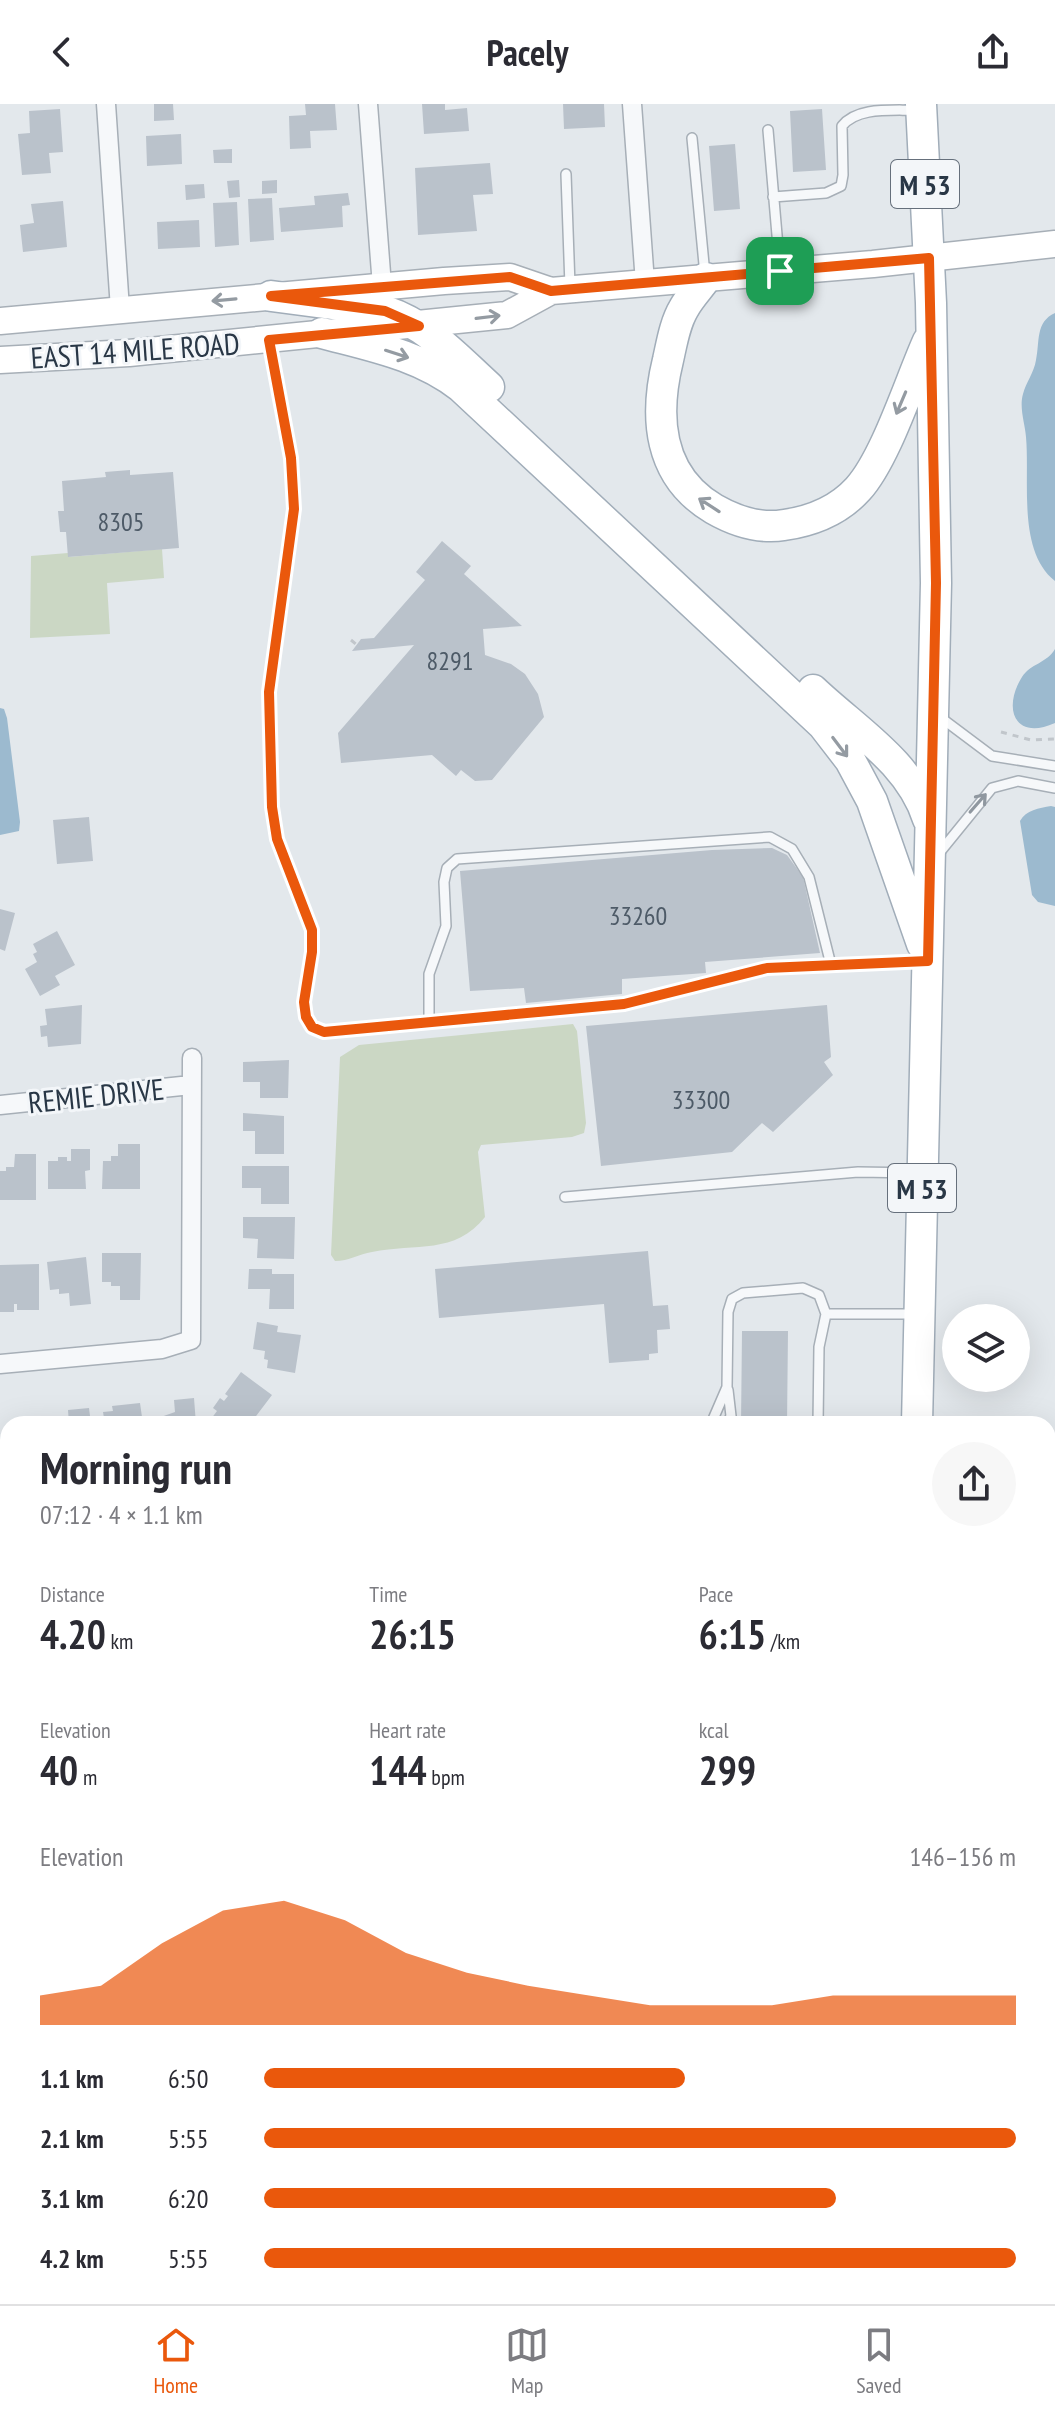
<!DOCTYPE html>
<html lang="en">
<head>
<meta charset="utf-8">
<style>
	:root { --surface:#fff; --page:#f7f7f7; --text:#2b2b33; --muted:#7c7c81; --line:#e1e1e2; --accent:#ea580c }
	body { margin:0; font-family:"PT Sans Narrow",sans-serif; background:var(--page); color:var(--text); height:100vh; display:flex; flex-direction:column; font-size:30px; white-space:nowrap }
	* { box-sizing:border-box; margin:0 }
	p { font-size:26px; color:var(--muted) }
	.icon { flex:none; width:44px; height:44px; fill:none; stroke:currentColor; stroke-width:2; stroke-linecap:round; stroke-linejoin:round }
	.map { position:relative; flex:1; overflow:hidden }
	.details { position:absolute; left:0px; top:1312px; width:1056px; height:888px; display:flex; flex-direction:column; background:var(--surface); border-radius:24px 24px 0 0; box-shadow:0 8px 32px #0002 }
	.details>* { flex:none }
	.tools { position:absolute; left:942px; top:1200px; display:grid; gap:16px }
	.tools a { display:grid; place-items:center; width:88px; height:88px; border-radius:50%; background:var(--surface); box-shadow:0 8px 32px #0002; font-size:40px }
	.pin { position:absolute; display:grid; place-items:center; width:68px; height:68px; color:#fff; margin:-34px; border-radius:16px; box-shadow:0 4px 12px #0006 }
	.round { display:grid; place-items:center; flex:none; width:84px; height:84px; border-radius:42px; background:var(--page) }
	.head { display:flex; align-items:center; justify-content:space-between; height:136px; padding:0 40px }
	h1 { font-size:44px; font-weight:700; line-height:60px }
	.figures { display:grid; grid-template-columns:repeat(3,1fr); gap:12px; height:136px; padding:8px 40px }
	.figures div { display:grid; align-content:center }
	.figures b { font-size:40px; font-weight:700 }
	.figures small { font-size:22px; font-weight:400 }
	.figures p { font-size:22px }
	.chart { height:224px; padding:16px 40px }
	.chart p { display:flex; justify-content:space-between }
	.chart svg { width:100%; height:144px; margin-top:8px; fill:var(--accent); opacity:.7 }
	ul { padding:0 40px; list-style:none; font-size:26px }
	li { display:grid; grid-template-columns:128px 96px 1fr; align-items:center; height:60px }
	li i { height:20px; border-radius:10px; background:var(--accent) }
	header { display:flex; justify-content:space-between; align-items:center; height:104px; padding:0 40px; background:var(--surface); font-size:36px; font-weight:700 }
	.tabs { display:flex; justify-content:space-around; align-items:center; height:112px; border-top:2px solid var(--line); background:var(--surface); font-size:22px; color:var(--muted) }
	.tabs a { display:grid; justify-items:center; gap:4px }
	.tabs .selected { color:var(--accent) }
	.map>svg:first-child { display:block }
	.green { fill:#cbd7c4 }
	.water { fill:#9cbacf }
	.building { fill:#bac2cb }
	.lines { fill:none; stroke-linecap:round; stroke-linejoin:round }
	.service-casing { stroke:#a7afb7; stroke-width:12 }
	.minor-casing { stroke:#a7afb7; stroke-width:21 }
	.secondary-casing { stroke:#a7afb7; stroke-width:29 }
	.primary-casing { stroke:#a1adb9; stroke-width:33 }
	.path { stroke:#c1c6cb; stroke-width:3; stroke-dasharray:6 6; stroke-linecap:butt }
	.service { stroke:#f6f8fa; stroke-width:9 }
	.minor { stroke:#f6f8fa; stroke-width:18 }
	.secondary { stroke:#fff; stroke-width:26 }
	.primary { stroke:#fff; stroke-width:30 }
	.oneway { stroke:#949ba2 }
	.oneway2 { stroke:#9098a0 }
	.route-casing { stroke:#fff; stroke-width:16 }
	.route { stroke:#ea580c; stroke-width:10 }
	.labels { text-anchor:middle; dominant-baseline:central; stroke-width:6; stroke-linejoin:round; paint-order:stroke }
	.number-label { font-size:26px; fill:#4d5a67 }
	.shield { fill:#f3f6f9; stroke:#66707c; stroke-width:2 }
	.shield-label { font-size:28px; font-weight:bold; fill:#293746 }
	.street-label { font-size:30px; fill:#293746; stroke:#f3f6f9 }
</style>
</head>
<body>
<header><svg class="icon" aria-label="back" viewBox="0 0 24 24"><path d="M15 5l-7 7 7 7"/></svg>Pacely<svg class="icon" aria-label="share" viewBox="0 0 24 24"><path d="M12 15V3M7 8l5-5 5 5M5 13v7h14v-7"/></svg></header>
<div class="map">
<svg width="1055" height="2200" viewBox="0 0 1055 2200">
	<rect width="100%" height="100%" fill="#e3e8ec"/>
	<path class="green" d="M162 445 164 474 107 479 110 530 30 534 31 452 68 449 69 453Z
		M573 920 577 927 586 1019 584 1029 572 1033 481 1041 478 1048 485 1113C455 1151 416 1139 372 1148 359 1150 349 1157 335 1157L331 1151 340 953 359 941Z"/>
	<path class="water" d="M1055 209V477C1017 447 1030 377 1026 333 1025 319 1019 304 1023 290 1026 278 1034 269 1036 256 1040 238 1035 218 1055 209Z
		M1055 545V619C1015 637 1002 605 1022 573 1030 560 1047 559 1055 545Z
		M0 604 4 605 7 614 20 718 19 727 0 731Z
		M1051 702 1055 703V802L1038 798 1032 791 1020 717C1026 706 1039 704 1051 702Z"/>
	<path class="building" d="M154 0H173L174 16 154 17Z
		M305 0H335L337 26 310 27 311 44 290 45 289 12 306 11Z
		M422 0H445V6L467 4 469 27 424 30Z
		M563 0H604L605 23 564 25Z
		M60 5 63 48 49 49 51 69 22 71 18 30 30 29 29 7Z
		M822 5 826 66 793 68 790 7Z
		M181 30 182 60 147 62 146 32Z
		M735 40 740 105 714 107 709 42Z
		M232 45V59H214L213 46Z
		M490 59 493 90 473 91 477 127 418 131 415 64Z
		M239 76 240 93 229 94 227 77Z
		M277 76V89L262 90V77Z
		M204 80 205 94 186 96 185 81Z
		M348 89 350 101 342 102 343 123 281 128 279 104 315 101 314 92Z
		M272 94 274 136 250 138 248 95Z
		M63 97 67 143 23 148 20 121 34 119 31 100Z
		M237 98 239 141 215 143 213 99Z
		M199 116 200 143 158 145 157 118Z
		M130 366V371L173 368 179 444 68 453 66 428H60L58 407H64L62 377 106 373 105 368Z
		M442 437 471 462 464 470 522 522 483 525 485 551 511 560 525 570 538 590 544 613 492 676 475 677 461 666 456 672 432 651 341 659 338 629 414 541 352 547 361 535 374 534 425 476 416 468Z
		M89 713 93 757 57 760 53 716Z
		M772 744 787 751 803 773 820 849 705 858 706 869 622 875V890L526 899 524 884 470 887 460 767 712 746Z
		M0 805 15 809 5 847 0 845Z
		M57 827 75 861 55 872 60 881 40 892 25 865 37 858 33 850 37 848 33 840Z
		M82 901 81 940 48 943 47 932 41 933 40 922 47 921 45 905Z
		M827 901 831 953 824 958 833 971 773 1028 762 1019 732 1048 601 1062 586 922Z
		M289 956 288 994H260V978H243V958Z
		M243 1009 284 1012V1050H255V1027H243Z
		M118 1040H140V1085H102L103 1057H111V1052H118Z
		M71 1045H90V1066L85 1067 86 1085H48V1057H58V1053H67V1057H71Z
		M15 1050H36V1096H0V1067H6V1063H14Z
		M242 1062H289V1100H261V1084H242Z
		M243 1113H295L294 1155 257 1154 258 1135 243 1134Z
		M648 1147 653 1202 668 1201 670 1225 657 1226 658 1249 649 1250V1256L609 1259 604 1200 439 1214 435 1165Z
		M102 1149H141L140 1196H120V1182H111V1178H102Z
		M86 1153 91 1200 70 1202 69 1189 59 1190V1185L50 1186 47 1158Z
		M39 1160V1206H17V1200H14V1208H0V1161Z
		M249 1165H272V1170H294V1205H269L270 1185H248Z
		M257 1218 278 1222 277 1228 301 1231 295 1269 267 1264 268 1256 264 1255 265 1247 253 1245Z
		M742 1227H788L787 1320H741Z
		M241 1268 272 1291 250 1320H218L211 1315 217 1307 213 1304 220 1294 224 1297 228 1292 225 1290Z
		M194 1294 196 1320H158V1314L175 1308 174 1296Z
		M140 1299 143 1320H105L103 1308 113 1307 112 1302Z
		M89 1304 91 1320H69L68 1306Z
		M8 1328V1362H0L1 1329Z
		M8 1424V1472L0 1473V1425Z
		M1 1572H8V1615H0Z
		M0 1627H8V1670H0Z
		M2 1678H8V1722H0Z
		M3 1730H8V1774H0Z
		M1050 1757H1055V1804L1053 1805Z
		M3 1781H8V1824H0V1792H3Z
		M8 1833V1877H0V1845H4V1834Z
		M5 1887H8V1930H0V1898H5Z
		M0 1950 8 1951V1983H0Z
		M0 2001 8 2002V2034H0Z
		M8 2061V2094H0L1 2062Z
		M1 2175H8V2192H21V2197H37V2200H0Z
		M72 2192H103V2194H115V2200H73Z
		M125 2192H167V2200H125Z
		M243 2192H277L281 2200H233L232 2197Z
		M383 2192H415V2200H383Z
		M581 2192H609V2200H581Z"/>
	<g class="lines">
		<defs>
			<path id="service" d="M768 26 780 166
				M692 34 705 171
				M566 70 570 182
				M773 93 826 89 841 82 843 71 842 22C858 2 893 7 918 6
				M270 239 291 354 294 405 269 588 272 703 277 735 312 826V848L304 898 306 913 312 923 324 928 624 900 767 864 925 857
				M940 613 992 652 1055 662
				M940 748 992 684 1018 677 1055 684
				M429 918V870L446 822 444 778 447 764 457 755 770 733 792 745 809 773 831 861
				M565 1093 858 1068 919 1069
				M826 1210H917
				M711 1320 727 1283 728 1208 732 1195 743 1189 803 1184 819 1191 826 1210 819 1243 818 1320
				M727 1320 731 1312 728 1286
				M1048 1630H1055
				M1048 1663H1055
				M1048 2076 1051 1918 1055 1911
				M1048 2130 1050 2134 1055 2135
				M358 2192V2200
				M631 2192V2200"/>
			<path id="minor" d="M106 0 120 205
				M368 0 382 182
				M632 0 645 179
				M0 1001 191 981
				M0 1260 162 1245 191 1236 192 954
				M0 1523 8 1522
				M0 2134 8 2133"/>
			<path id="secondary" d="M0 217 444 177 510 173 551 187
				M0 256 129 249 507 211 551 187 873 160 1055 140"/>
			<path id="primary" d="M706 174C699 184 690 193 684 204 675 219 672 238 668 256 654 313 658 372 714 405 735 417 760 425 784 421 812 417 838 407 858 385 886 354 910 277 928 237
				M271 192 385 207C428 221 456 253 489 283
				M322 229C371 242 420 251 461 283L823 621 850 656 872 697 922 840
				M813 586C855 626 910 658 928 715
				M917 1320 936 479 931 199 921 0
				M896 2200V2192"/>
		</defs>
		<use href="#service" class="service-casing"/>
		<use href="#minor" class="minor-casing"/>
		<use href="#secondary" class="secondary-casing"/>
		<use href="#primary" class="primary-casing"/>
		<path class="path" d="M351 536 357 541
			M1001 628 1031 636 1055 635
			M1048 1542H1055
			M1048 1748 1055 1747
			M421 2192V2200
			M495 2192 496 2200
			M573 2192V2200"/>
		<use href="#service" class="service"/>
		<use href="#minor" class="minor"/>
		<use href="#secondary" class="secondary"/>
		<use href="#primary" class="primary"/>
	</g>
	<defs><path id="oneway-shaft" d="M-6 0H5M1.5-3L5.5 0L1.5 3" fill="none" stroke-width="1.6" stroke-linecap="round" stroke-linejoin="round" transform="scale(2)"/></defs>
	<g class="oneway">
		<use href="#oneway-shaft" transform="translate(224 196) rotate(175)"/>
		<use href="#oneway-shaft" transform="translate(488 213) rotate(-7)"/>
		<use href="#oneway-shaft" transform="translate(397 250) rotate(18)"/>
		<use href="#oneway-shaft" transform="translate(901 299) rotate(113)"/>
		<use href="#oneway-shaft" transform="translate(709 401) rotate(-147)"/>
		<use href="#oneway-shaft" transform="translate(840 643) rotate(53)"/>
	</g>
	<use class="oneway2" href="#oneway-shaft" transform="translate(978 699) rotate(-49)"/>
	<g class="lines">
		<defs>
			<path id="route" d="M929 154 936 479 928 857 767 864 624 900 324 928 312 923 306 913 304 898 312 848V826L277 735 272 703 269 588 294 405 291 354 269 236 419 222 385 207 271 192 510 173 551 187Z"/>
		</defs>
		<use href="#route" class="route-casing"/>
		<use href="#route" class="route"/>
	</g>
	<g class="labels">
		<g class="number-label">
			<text x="121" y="417">8305</text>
			<text x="450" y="556">8291</text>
			<text x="638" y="811">33260</text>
			<text x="701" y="995">33300</text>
		</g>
		<g class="shield">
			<rect x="891" y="56" width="68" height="48" rx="6"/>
			<rect x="888" y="1060" width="68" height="48" rx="6"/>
		</g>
		<g class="shield-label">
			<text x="925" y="80">M 53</text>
			<text x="922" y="1084">M 53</text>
		</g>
		<g class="street-label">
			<text transform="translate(135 246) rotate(-4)">EAST 14 MILE ROAD</text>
			<text transform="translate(96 991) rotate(-6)">REMIE DRIVE</text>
		</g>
	</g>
</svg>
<div class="tools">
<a><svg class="icon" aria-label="layers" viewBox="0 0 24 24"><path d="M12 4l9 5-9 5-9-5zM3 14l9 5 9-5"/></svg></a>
</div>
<div class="pin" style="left:780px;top:167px;background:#1e9e55"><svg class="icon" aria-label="arrive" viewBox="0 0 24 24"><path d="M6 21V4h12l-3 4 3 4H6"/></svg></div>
<section class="details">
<div class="head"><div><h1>Morning run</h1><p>07:12 · 4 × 1.1 km</p></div><a class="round"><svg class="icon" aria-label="share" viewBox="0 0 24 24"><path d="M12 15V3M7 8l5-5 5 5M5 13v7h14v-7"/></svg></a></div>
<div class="figures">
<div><p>Distance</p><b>4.20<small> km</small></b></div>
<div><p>Time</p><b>26:15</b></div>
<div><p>Pace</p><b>6:15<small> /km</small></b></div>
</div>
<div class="figures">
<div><p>Elevation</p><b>40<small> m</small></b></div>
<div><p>Heart rate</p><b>144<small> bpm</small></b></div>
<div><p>kcal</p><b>299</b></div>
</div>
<div class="chart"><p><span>Elevation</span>146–156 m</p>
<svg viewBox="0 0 160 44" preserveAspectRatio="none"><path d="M0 44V35L10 32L20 19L30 9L40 6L50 12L60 22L70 28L80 32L90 35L100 38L110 38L120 38L130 35L140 35L150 35L160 35V44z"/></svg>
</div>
<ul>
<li><b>1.1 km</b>6:50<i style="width:56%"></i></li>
<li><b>2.1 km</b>5:55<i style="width:100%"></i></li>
<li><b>3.1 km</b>6:20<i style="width:76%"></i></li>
<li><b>4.2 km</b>5:55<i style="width:100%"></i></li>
</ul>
</section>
</div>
<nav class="tabs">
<a class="selected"><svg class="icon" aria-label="home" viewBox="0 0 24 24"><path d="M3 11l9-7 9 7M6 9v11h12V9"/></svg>Home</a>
<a><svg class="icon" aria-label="map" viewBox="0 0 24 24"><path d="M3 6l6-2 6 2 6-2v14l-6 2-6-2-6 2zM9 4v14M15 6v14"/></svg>Map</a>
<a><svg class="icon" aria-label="saved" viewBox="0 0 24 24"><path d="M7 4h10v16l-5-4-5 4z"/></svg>Saved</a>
</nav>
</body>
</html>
